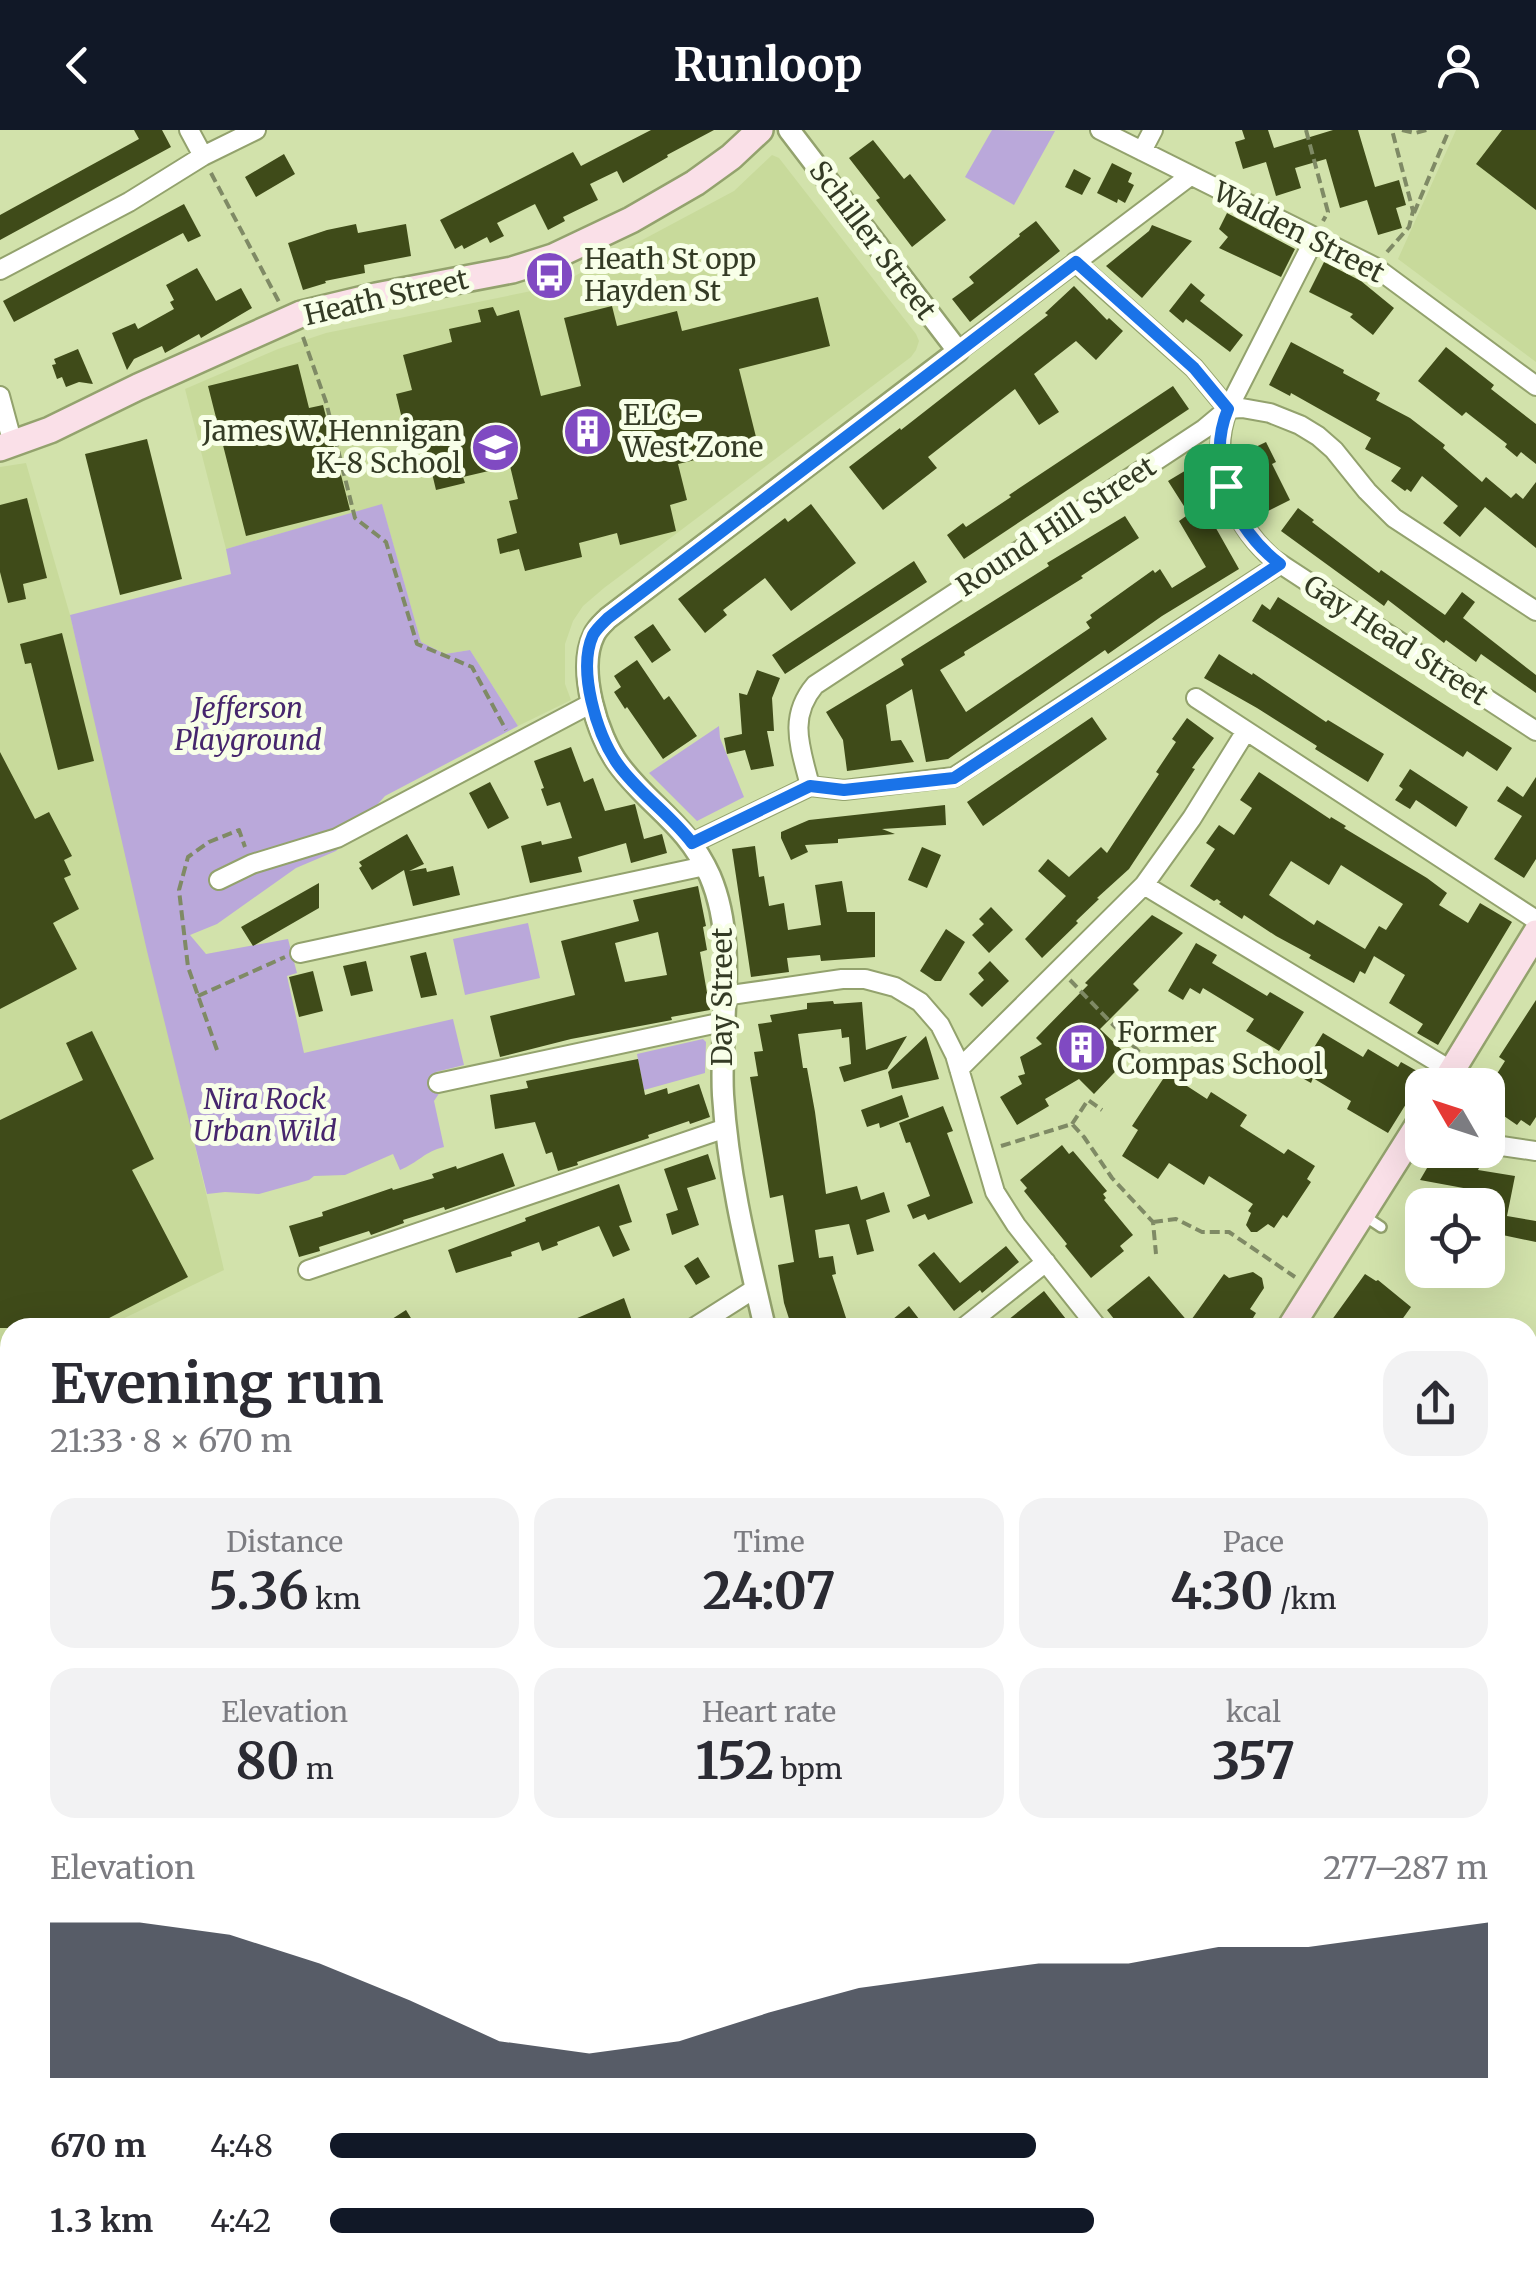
<!DOCTYPE html>
<html lang="en">
<head>
<meta charset="utf-8">
<style>
	:root { --surface:#fff; --page:#f2f2f3; --text:#2b2b33; --muted:#7c7c81; --accent:#111827 }
	body { margin:0; font-family:Merriweather,serif; background:var(--page); color:var(--text); height:100vh; display:flex; flex-direction:column; font-size:38px; white-space:nowrap }
	* { box-sizing:border-box; margin:0 }
	p { font-size:32px; color:var(--muted) }
	.icon { flex:none; width:55px; height:55px; fill:none; stroke:currentColor; stroke-width:2; stroke-linecap:round; stroke-linejoin:round }
	.map { position:relative; flex:1; overflow:hidden }
	.sheet { position:absolute; left:0px; top:1188px; width:1538px; height:962px; display:flex; flex-direction:column; background:var(--surface); border-radius:30px 30px 0 0; box-shadow:0 10px 40px #0002 }
	.sheet>* { flex:none }
	.needle { width:65px; rotate:309deg }
	.fabs { position:absolute; left:1405px; top:938px; display:grid; gap:20px }
	.fabs a { display:grid; place-items:center; width:100px; height:100px; border-radius:20px; background:var(--surface); box-shadow:0 10px 40px #0002; font-size:50px }
	.pin { position:absolute; display:grid; place-items:center; width:85px; height:85px; color:#fff; margin:-42px; border-radius:20px; box-shadow:0 5px 15px #0006 }
	.round { display:grid; place-items:center; flex:none; width:105px; height:105px; border-radius:30px; background:var(--page) }
	.head { display:flex; align-items:center; justify-content:space-between; height:170px; padding:0 50px }
	h1 { font-size:55px; font-weight:700; line-height:75px }
	.metrics { display:grid; grid-template-columns:repeat(3,1fr); gap:15px; height:170px; padding:10px 50px }
	.metrics div { display:grid; align-content:center; border-radius:25px; background:var(--page); text-align:center }
	.metrics b { font-size:50px; font-weight:700 }
	.metrics small { font-size:28px; font-weight:400 }
	.metrics p { font-size:28px }
	.chart { height:280px; padding:20px 50px }
	.chart p { display:flex; justify-content:space-between }
	.chart svg { width:100%; height:180px; margin-top:10px; fill:var(--accent); opacity:.7 }
	ul { padding:0 50px; list-style:none; font-size:32px }
	li { display:grid; grid-template-columns:160px 120px 1fr; align-items:center; height:75px }
	li i { height:25px; border-radius:12px; background:var(--accent) }
	header { display:flex; justify-content:space-between; align-items:center; height:130px; padding:0 50px; background:var(--accent); color:#fff; font-size:45px; font-weight:700 }
	.map>svg:first-child { display:block }
	.built { fill:#c8da9b }
	.green { fill:#baa8da }
	.building { fill:#3f4b19; fill-rule:evenodd }
	.lines { fill:none; stroke-linecap:round; stroke-linejoin:round }
	.service-casing { stroke:#93a26d; stroke-width:14 }
	.minor-casing { stroke:#93a26d; stroke-width:22 }
	.tertiary-casing { stroke:#93a26d; stroke-width:25 }
	.secondary-casing { stroke:#93a26d; stroke-width:30 }
	.path { stroke:#7f8a65; stroke-width:4; stroke-dasharray:10 5; stroke-linecap:butt }
	.service { stroke:#fff; stroke-width:9 }
	.minor { stroke:#fff; stroke-width:18 }
	.tertiary { stroke:#fff; stroke-width:20 }
	.secondary { stroke:#fae0e8; stroke-width:25 }
	.route-casing { stroke:#fff; stroke-width:20 }
	.route { stroke:#1a73e8; stroke-width:12 }
	.labels { text-anchor:middle; dominant-baseline:central; stroke-width:10; stroke-linejoin:round; paint-order:stroke }
	.street-label { font-size:28px; fill:#343b25; stroke:#f8ffe8 }
	.poi-label { font-size:28px; fill:#343b25; stroke:#f8ffe8; text-anchor:start }
	.park-label { font-size:28px; font-style:italic; fill:#46266d; stroke:#f8ffe8 }
</style>
</head>
<body>
<header><svg class="icon" aria-label="back" viewBox="0 0 24 24"><path d="M15 5l-7 7 7 7"/></svg>Runloop<svg class="icon" aria-label="person" viewBox="0 0 24 24"><circle cx="12" cy="8" r="4"/><path d="M4 21q1-7 8-7t8 7"/></svg></header>
<div class="map">
<svg width="1536" height="2149" viewBox="0 0 1536 2149">
	<rect width="100%" height="100%" fill="#d2e2ab"/>
	<path class="built" d="M1456 0H1536V232L1398 129Z
		M772 25 779 28 916 204 919 211 916 220 911 227 604 458 583 476 573 491 565 514V554L571 570 518 596 470 520 445 524 421 512 382 375 226 419 185 259 278 219 326 203 556 156 734 61Z
		M26 333 70 485 224 1140 106 1197 10 1198V1243L0 1247V337Z"/>
	<path class="green" d="M992 0 1055 1 1014 75 965 47Z
		M382 374 421 512 445 524 470 520 518 596 385 666 336 721 296 738 217 794 190 805 206 824 288 809 297 843 287 846 304 923 453 889 464 935 436 942 440 962 434 971 444 1017C424 1022 419 1032 400 1040L393 1024 345 1045 314 1046 309 1050 259 1064 225 1062 207 1064 147 821 70 485 231 444 226 419Z
		M719 596 720 608 744 667 697 691 649 643Z
		M528 793 540 848 465 865 453 809Z
		M703 909 706 912 705 943 644 960 637 924Z
		M1528 1296H1536V1383L1528 1384Z"/>
	<path class="building" d="M134 0H162L171 17 0 110V85L139 9Z
		M651 0H714L667 25 668 27 623 53 617 41 590 54 598 70 563 87 565 91 548 100 535 74 497 93 504 106 490 113 487 107 464 119 462 115 455 119 440 90 573 22 581 36Z
		M1242 0H1268L1274 18 1333 0H1358L1375 57 1399 50 1406 75 1396 78 1402 98 1378 105 1367 70 1340 78 1326 29 1295 38 1301 58 1276 66 1266 32 1243 39 1235 12 1245 9Z
		M1502 0H1536V80L1476 34Z
		M873 10 904 49 910 44 946 90 912 117 876 70 880 68 849 28Z
		M284 24 295 44 256 67 245 47Z
		M1112 33 1132 43 1128 52 1134 55 1125 73 1118 69 1117 73 1097 63Z
		M1074 39 1091 48 1082 65 1065 57Z
		M184 74 201 106 188 112 183 103 14 192 3 171Z
		M1227 83 1295 119 1281 147 1219 118 1228 107 1219 99Z
		M1036 91 1060 121 970 192 952 169 974 153 969 147 1020 106 1019 104Z
		M356 94 358 103 406 94 411 126 364 135 365 143 325 151 326 153 303 160 288 113 327 100Z
		M1152 95 1192 111 1142 168 1106 136 1149 101Z
		M1324 132 1361 151 1394 178 1373 205 1350 187 1353 184 1309 162Z
		M197 138 216 171 241 158 252 178 201 208 199 204 165 223 162 216 134 229 127 240 112 203 135 193 138 199 174 179 170 172 174 170 166 155Z
		M1191 153 1205 165 1200 171 1243 205 1230 222 1186 189 1183 193 1169 181Z
		M1074 156 1107 190 1109 188 1123 201 1096 230 1076 211 1034 244 1059 282 1039 295 1015 259 928 327 937 338 883 380 849 337 900 298 901 300 1048 185 1045 183Z
		M818 167 830 216 739 239 758 315 678 334 687 370 670 375 676 401 620 415 617 403 579 413 582 427 525 441 519 419 500 424 497 409 517 403 509 371 518 369 510 336 463 347 465 353 436 360 421 297 405 301 396 264 412 260 403 225 452 212 449 199 481 192 478 180 493 177 497 186 519 180 541 266 581 256 564 188 612 176 617 196 677 181 682 201Z
		M1291 212 1344 240 1343 243 1380 263 1376 270 1410 288 1445 315 1443 318 1482 352 1486 347 1511 368 1516 363 1523 369 1536 352V418L1485 377 1460 407 1443 393 1458 376 1422 346 1411 362 1407 359 1405 361 1391 351 1401 338 1365 319 1371 308 1291 263 1290 266 1269 255Z
		M1446 217 1494 255 1491 259 1536 294V334L1521 322 1517 327 1505 317 1507 314 1466 282 1462 286 1418 251Z
		M78 219 93 254 79 252 66 257 62 247 57 249 52 235 56 234 54 229Z
		M298 234 309 278 323 275 350 380 246 406 208 256Z
		M1173 256 1189 279 964 429 947 405 963 393 966 397 1011 367 1009 365Z
		M147 309 182 449 120 465 85 324Z
		M1266 312 1276 332 1272 334 1290 370 1266 382 1256 363 1262 360 1243 323Z
		M1193 336 1205 355 1195 361 1239 439 1162 486 1108 524 1105 520 948 629 926 632 912 559 886 575 891 611 901 610 914 632 847 641 843 610 826 582 904 535 901 529 1049 436 1047 433 1125 386 1139 408 1081 446 1083 448 964 522 965 525 940 540 966 582 1090 498 1086 492 1092 488 1090 485 1153 440 1155 443 1160 439 1172 458 1206 437 1179 391 1189 384 1168 351Z
		M27 368 47 448 23 454 26 469 8 473 0 442V375Z
		M811 374 856 433 791 481 765 448 723 480 727 485 705 503 678 469 785 388 788 392Z
		M1298 378 1314 390 1312 392 1379 443 1381 440 1445 485 1462 462 1475 472 1463 488 1536 545V563L1481 524 1476 532 1446 510 1444 513 1388 470 1384 476 1281 401Z
		M914 431 927 452 785 544 772 525Z
		M1278 467 1512 618 1497 641 1467 621 1463 627 1252 491 1262 474 1270 480Z
		M653 494 671 520 652 533 634 507Z
		M62 503 94 631 58 640 31 533 25 534 20 514Z
		M1219 524 1252 545 1253 543 1326 592 1328 590 1384 624 1368 652 1315 619 1317 616 1257 578 1204 548Z
		M637 530 664 570 669 566 697 606 663 629 627 577 625 579 614 562 621 557 614 546Z
		M757 540 780 548 772 568 774 601H767L774 636 751 640 745 620 727 624 724 608 742 604 739 563 747 565Z
		M1092 587 1107 609 983 696 967 672Z
		M1187 588 1214 608 1192 638 1195 639 1129 739 1097 768 1099 769 1076 791 1078 793 1042 828 1025 809 1066 766 1038 741 1048 729 1069 747 1101 717 1107 723 1159 644 1156 642 1176 612 1172 609Z
		M571 617 584 652 593 648 605 681 635 674 644 709 662 704 667 723 631 733 626 713 578 727 582 742 530 753 521 716 541 711 542 715 572 708 560 672 547 676 541 659 544 658 534 631Z
		M0 622 35 689 49 682 72 726 64 730 71 745 64 748 79 779 53 793 77 839 0 879Z
		M1410 639 1468 677 1456 697 1416 670 1410 679 1395 670 1403 659 1399 656Z
		M1259 642 1330 689 1331 687 1346 696 1344 698 1427 748 1447 763 1439 775 1468 793 1480 773 1512 792 1438 915 1417 903 1423 894 1389 873 1405 845 1374 826 1365 844 1360 841 1354 853 1309 828 1311 825 1276 806 1244 785 1242 789 1219 774 1221 772 1217 769 1214 771 1190 756 1215 719 1206 713 1219 695 1234 705 1252 678 1240 670ZM1291 731 1329 755 1341 735 1403 774 1386 800 1379 796 1365 819 1317 790 1314 795 1269 765Z
		M1536 647V729L1524 748 1494 729 1522 686 1497 671 1507 656 1523 667Z
		M490 652 509 688 488 699 469 663Z
		M945 675 946 695 882 699 895 704 838 709V713L805 715 808 722 791 730 781 708V702L809 690Z
		M407 704 424 734 409 741 426 738 427 742 453 736 460 765 413 776 404 740 372 760 359 738 362 736 359 732Z
		M755 716 759 747 764 746 769 776 784 773 788 800 821 795 815 755 842 751 847 782H875V827L821 831 820 825 787 828 789 842 751 847 732 719Z
		M922 717 941 725 927 758 908 750Z
		M319 753V778L253 816 241 797Z
		M698 756 706 796 703 797 707 820 700 822 710 880 671 887 672 890 571 909 500 927 490 886 575 865 561 811 639 791 633 770ZM658 802 667 845 625 852 615 813Z
		M991 777 1013 800 989 823 972 805 984 794 979 789Z
		M1152 785 1183 803 1133 854 1139 860 1100 899 1129 927 1094 964 1079 949 1045 969 1049 976 1017 995 1000 967 1022 954 1018 946 1025 944 1020 927 1042 914 1036 908 1088 855 1085 853Z
		M946 799 965 812 941 851H935L920 841Z
		M1196 813 1217 825 1212 833 1267 866 1270 862 1304 882 1279 921 1246 901 1254 889 1203 858 1200 864 1190 858 1183 870 1168 861Z
		M426 822 437 865 421 868 410 826Z
		M366 831 373 861 351 866 343 836Z
		M990 831 1009 851 982 877 969 864 984 850 978 843Z
		M313 841 323 881 299 887 289 847Z
		M1536 870V987L1530 996 1521 990 1517 995 1501 984 1490 1002H1488V958L1505 931 1499 927Z
		M833 871 834 874 862 872 866 920 907 906 887 939 844 952 839 937 851 934 849 907 842 908 841 899 798 904 803 938H807L815 982 826 1064 857 1056 861 1070 884 1062 890 1082 866 1090 874 1121 857 1125 849 1094 815 1100 819 1128 833 1126 836 1144 832 1145 847 1191 826 1198H792L784 1173 778 1135 794 1132 783 1065 770 1068 750 947 758 946 754 922 763 921 758 894 772 892 770 885 807 879V873Z
		M92 901 154 1029 132 1040 188 1147 90 1198H0V990L83 950 66 913Z
		M1323 903 1363 927 1368 919 1398 937 1401 932 1424 945 1388 1003 1347 979 1351 971 1313 948 1311 953 1297 945Z
		M926 906 939 949 892 959 888 942Z
		M638 929 645 965 667 958 668 964 699 954 710 987 690 994 689 991 648 1005 649 1008 577 1032 578 1035 558 1041 552 1022 546 1024 535 992 495 999 490 965 528 958 526 951Z
		M1167 943 1207 969 1211 962 1247 985 1240 996 1284 1024 1288 1019 1315 1036 1307 1049 1311 1052 1287 1088 1283 1085 1274 1098 1268 1094 1257 1102H1251L1246 1095 1251 1083 1248 1081 1253 1074 1209 1046 1204 1055 1169 1033 1158 1049 1122 1026 1138 1000 1132 996Z
		M902 965 909 987 880 998 879 993 867 997 861 980Z
		M943 976 953 1001 947 1003 973 1073 928 1090 925 1084 913 1089 907 1075 930 1066 910 1012 906 1013 899 993Z
		M1062 1015 1069 1024 1073 1021 1107 1061 1103 1064 1106 1068 1104 1070 1133 1105 1120 1116 1124 1121 1091 1148 1065 1116 1067 1114 1024 1061 1027 1058 1020 1050Z
		M1437 1021 1483 1030 1478 1040 1515 1046 1507 1086 1536 1091V1112L1493 1103 1496 1085 1488 1084V1075H1482L1485 1062 1420 1050Z
		M503 1023 515 1056 445 1080 444 1077 403 1090 404 1093 371 1105 369 1101 319 1117 320 1121 299 1127 289 1096 323 1086 322 1082 392 1058 393 1060 434 1048 432 1044 456 1036 457 1039Z
		M708 1024 716 1049 687 1058 699 1095 672 1105 666 1084 678 1080 664 1039Z
		M619 1054 632 1092 619 1096 630 1120 613 1127 599 1096 557 1112 558 1115 542 1121 539 1112 511 1122 512 1126 456 1143 448 1120 526 1091 525 1088Z
		M1006 1116 1019 1132 982 1163 980 1160 954 1181 918 1135 934 1122 960 1153Z
		M698 1127 710 1147 696 1155 684 1136Z
		M1253 1142 1262 1148 1264 1158 1250 1179 1256 1183 1247 1198H1121L1107 1180 1149 1146 1189 1193 1224 1144 1229 1148Z
		M1365 1144 1376 1151 1378 1150 1411 1177 1396 1198H1326Z
		M1044 1161 1073 1198H998Z
		M624 1168 633 1193 620 1198H554Z
		M909 1176 926 1198H882Z
		M406 1180 417 1198H378Z"/>
	<g class="lines">
		<defs>
			<path id="service" d="M1363 1085 1381 1097"/>
			<path id="minor" d="M189 0 203 26
				M1100 0 1375 137 1536 256
				M1142 21 1153 0
				M1315 108 1228 279C1207 331 1232 393 1273 429L1536 601
				M1075 132 1194 238 1228 279
				M0 140 129 72 203 26 256 0
				M958 221 1190 46
				M0 266 13 314
				M1196 568 1536 790
				M810 656C801 619 787 588 815 555L1204 299 1228 279 1242 278 1270 283 1300 295 1318 306 1334 320 1367 361 1394 388 1536 481
				M810 656 844 660 954 647 1280 434
				M692 713 810 656
				M219 750 252 734 337 708 592 573
				M1144 755 1452 941
				M300 823 705 736
				M724 866 842 849H865L895 857 920 872 940 895 955 925 995 1062 1016 1095 1098 1198
				M959 939 1144 755 1192 688 1246 601
				M438 953 723 892
				M1488 1014 1536 1021
				M308 1140 726 998
				M693 1198 756 1158
				M963 1198 1046 1132
				M1528 1280 1536 1279
				M1528 1493 1536 1491
				M1528 1698 1536 1695
				M1528 1843 1536 1839
				M1528 1969 1536 1966
				M478 2140 495 2149
				M173 2149 183 2140
				M427 2149 431 2140
				M1106 2149 1112 2140"/>
			<path id="tertiary" d="M765 1198C747 1121 728 1044 723 965 719 894 739 814 710 746 686 693 651 678 619 635 597 606 577 539 594 505 597 498 603 493 608 488L958 221 789 0
				M0 1950 10 1942"/>
			<path id="secondary" d="M0 318 50 300 138 257 301 184 376 166 512 140 553 127 631 90 695 53 731 27 760 0
				M1443 955 1536 803
				M1290 1198 1422 989
				M0 1465 10 1478
				M861 2140 875 2149
				M1313 2140 1316 2149"/>
		</defs>
		<use href="#service" class="service-casing"/>
		<use href="#minor" class="minor-casing"/>
		<use href="#tertiary" class="tertiary-casing"/>
		<use href="#secondary" class="secondary-casing"/>
		<path class="path" d="M1306 0 1328 82 1323 91
			M1402 0 1415 3 1427 0
			M211 43 279 172
			M1414 83 1449 0
			M1387 122 1409 97 1413 81 1392 0
			M303 207 326 272 355 388 386 412 417 514 472 537 506 600
			M1070 850 1146 929
			M198 866 285 827
			M217 920 188 837 179 760 188 727 209 712 239 700 245 717
			M1072 994 1088 970 1102 980
			M1001 1016 1072 994 1084 1007 1112 1048 1153 1092 1156 1124
			M1153 1092 1176 1089 1202 1102H1229L1295 1147"/>
		<use href="#service" class="service"/>
		<use href="#minor" class="minor"/>
		<use href="#tertiary" class="tertiary"/>
		<use href="#secondary" class="secondary"/>
	</g>
	<g class="lines">
		<defs>
			<path id="route" d="M1076 132 1194 238 1228 279C1205 334 1234 400 1280 434L954 648 844 660 810 656 692 713C670 684 638 663 617 633 597 604 577 540 593 505 597 498 603 493 608 488Z"/>
		</defs>
		<use href="#route" class="route-casing"/>
		<use href="#route" class="route"/>
	</g>
	<defs>
		<symbol id="bus-disc" viewBox="-11 -11 22 22"><circle r="9.5" fill="#804ac2" stroke="#f8ffe8"/><path d="M-5-6H5V4H4V6H2V4H-2V6H-4V4H-5ZM-3.5-4V0h7V-4ZM-3.5 1.2v1.5H-2V1.2ZM2 1.2v1.5H3.5V1.2Z" fill="#fff"/></symbol>
		<symbol id="building-disc" viewBox="-11 -11 22 22"><circle r="9.5" fill="#804ac2" stroke="#f8ffe8"/><path d="M-4-6H4V6H1V3H-1V6H-4ZM-2.5-4.3h1.7v1.8h-1.7ZM.8-4.3h1.7v1.8H.8ZM-2.5-1h1.7V.8h-1.7ZM.8-1h1.7V.8H.8Z" fill="#fff"/></symbol>
		<symbol id="school-disc" viewBox="-11 -11 22 22"><circle r="9.5" fill="#804ac2" stroke="#f8ffe8"/><path d="M0-5L7-2L0 1L-7-2ZM-4 1L0 2.5L4 1V4Q0 6-4 4Z" fill="#fff"/></symbol>
	</defs>
	<g fill-rule="evenodd">
		<use href="#bus-disc" x="522" y="118" width="55" height="55"/>
		<use href="#building-disc" x="560" y="274" width="55" height="55"/>
		<use href="#school-disc" x="468" y="290" width="55" height="55"/>
		<use href="#building-disc" x="1054" y="890" width="55" height="55"/>
	</g>
	<g class="labels">
		<g class="street-label">
			<text transform="translate(1299 102) rotate(27)">Walden Street</text>
			<text transform="translate(873 110) rotate(53)">Schiller Street</text>
			<text transform="translate(386 167) rotate(-13)">Heath Street</text>
			<text transform="translate(1056 396) rotate(-33)">Round Hill Street</text>
			<text transform="translate(1396 510) rotate(33)">Gay Head Street</text>
			<text transform="translate(722 867) rotate(-90)">Day Street</text>
		</g>
		<g class="poi-label">
			<text x="584" y="129">Heath St opp<tspan x="584" dy="32">Hayden St</tspan></text>
			<text x="623" y="285">ELC -<tspan x="623" dy="32">West Zone</tspan></text>
			<text x="461" y="301" text-anchor="end">James W. Hennigan<tspan x="461" dy="32">K-8 School</tspan></text>
			<text x="1117" y="902">Former<tspan x="1117" dy="32">Compas School</tspan></text>
		</g>
		<g class="park-label">
			<text x="248" y="578">Jefferson<tspan x="248" dy="32">Playground</tspan></text>
			<text x="265" y="969">Nira Rock<tspan x="265" dy="32">Urban Wild</tspan></text>
		</g>
	</g>
</svg>
<div class="fabs">
<a><svg class="needle" viewBox="-14 -14 28 28"><path d="M0-13l5 13h-10z" fill="#e53935"/><path d="M0 13l5-13h-10z" fill="#7c7c81"/></svg></a>
<a><svg class="icon" aria-label="locate" viewBox="0 0 24 24"><circle cx="12" cy="12" r="6"/><path d="M12 2v4M12 18v4M2 12h4M18 12h4"/></svg></a>
</div>
<div class="pin" style="left:1226px;top:356px;background:#1e9e55"><svg class="icon" aria-label="arrive" viewBox="0 0 24 24"><path d="M6 21V4h12l-3 4 3 4H6"/></svg></div>
<section class="sheet">
<div class="head"><div><h1>Evening run</h1><p>21:33 · 8 × 670 m</p></div><a class="round"><svg class="icon" aria-label="share" viewBox="0 0 24 24"><path d="M12 15V3M7 8l5-5 5 5M5 13v7h14v-7"/></svg></a></div>
<div class="metrics">
<div><p>Distance</p><b>5.36<small> km</small></b></div>
<div><p>Time</p><b>24:07</b></div>
<div><p>Pace</p><b>4:30<small> /km</small></b></div>
</div>
<div class="metrics">
<div><p>Elevation</p><b>80<small> m</small></b></div>
<div><p>Heart rate</p><b>152<small> bpm</small></b></div>
<div><p>kcal</p><b>357</b></div>
</div>
<div class="chart"><p><span>Elevation</span>277–287 m</p>
<svg viewBox="0 0 160 44" preserveAspectRatio="none"><path d="M0 44V6L10 6L20 9L30 16L40 25L50 35L60 38L70 35L80 28L90 22L100 19L110 16L120 16L130 12L140 12L150 9L160 6V44z"/></svg>
</div>
<ul>
<li><b>670 m</b>4:48<i style="width:61%"></i></li>
<li><b>1.3 km</b>4:42<i style="width:66%"></i></li>
</ul>
</section>
</div>
</body>
</html>
